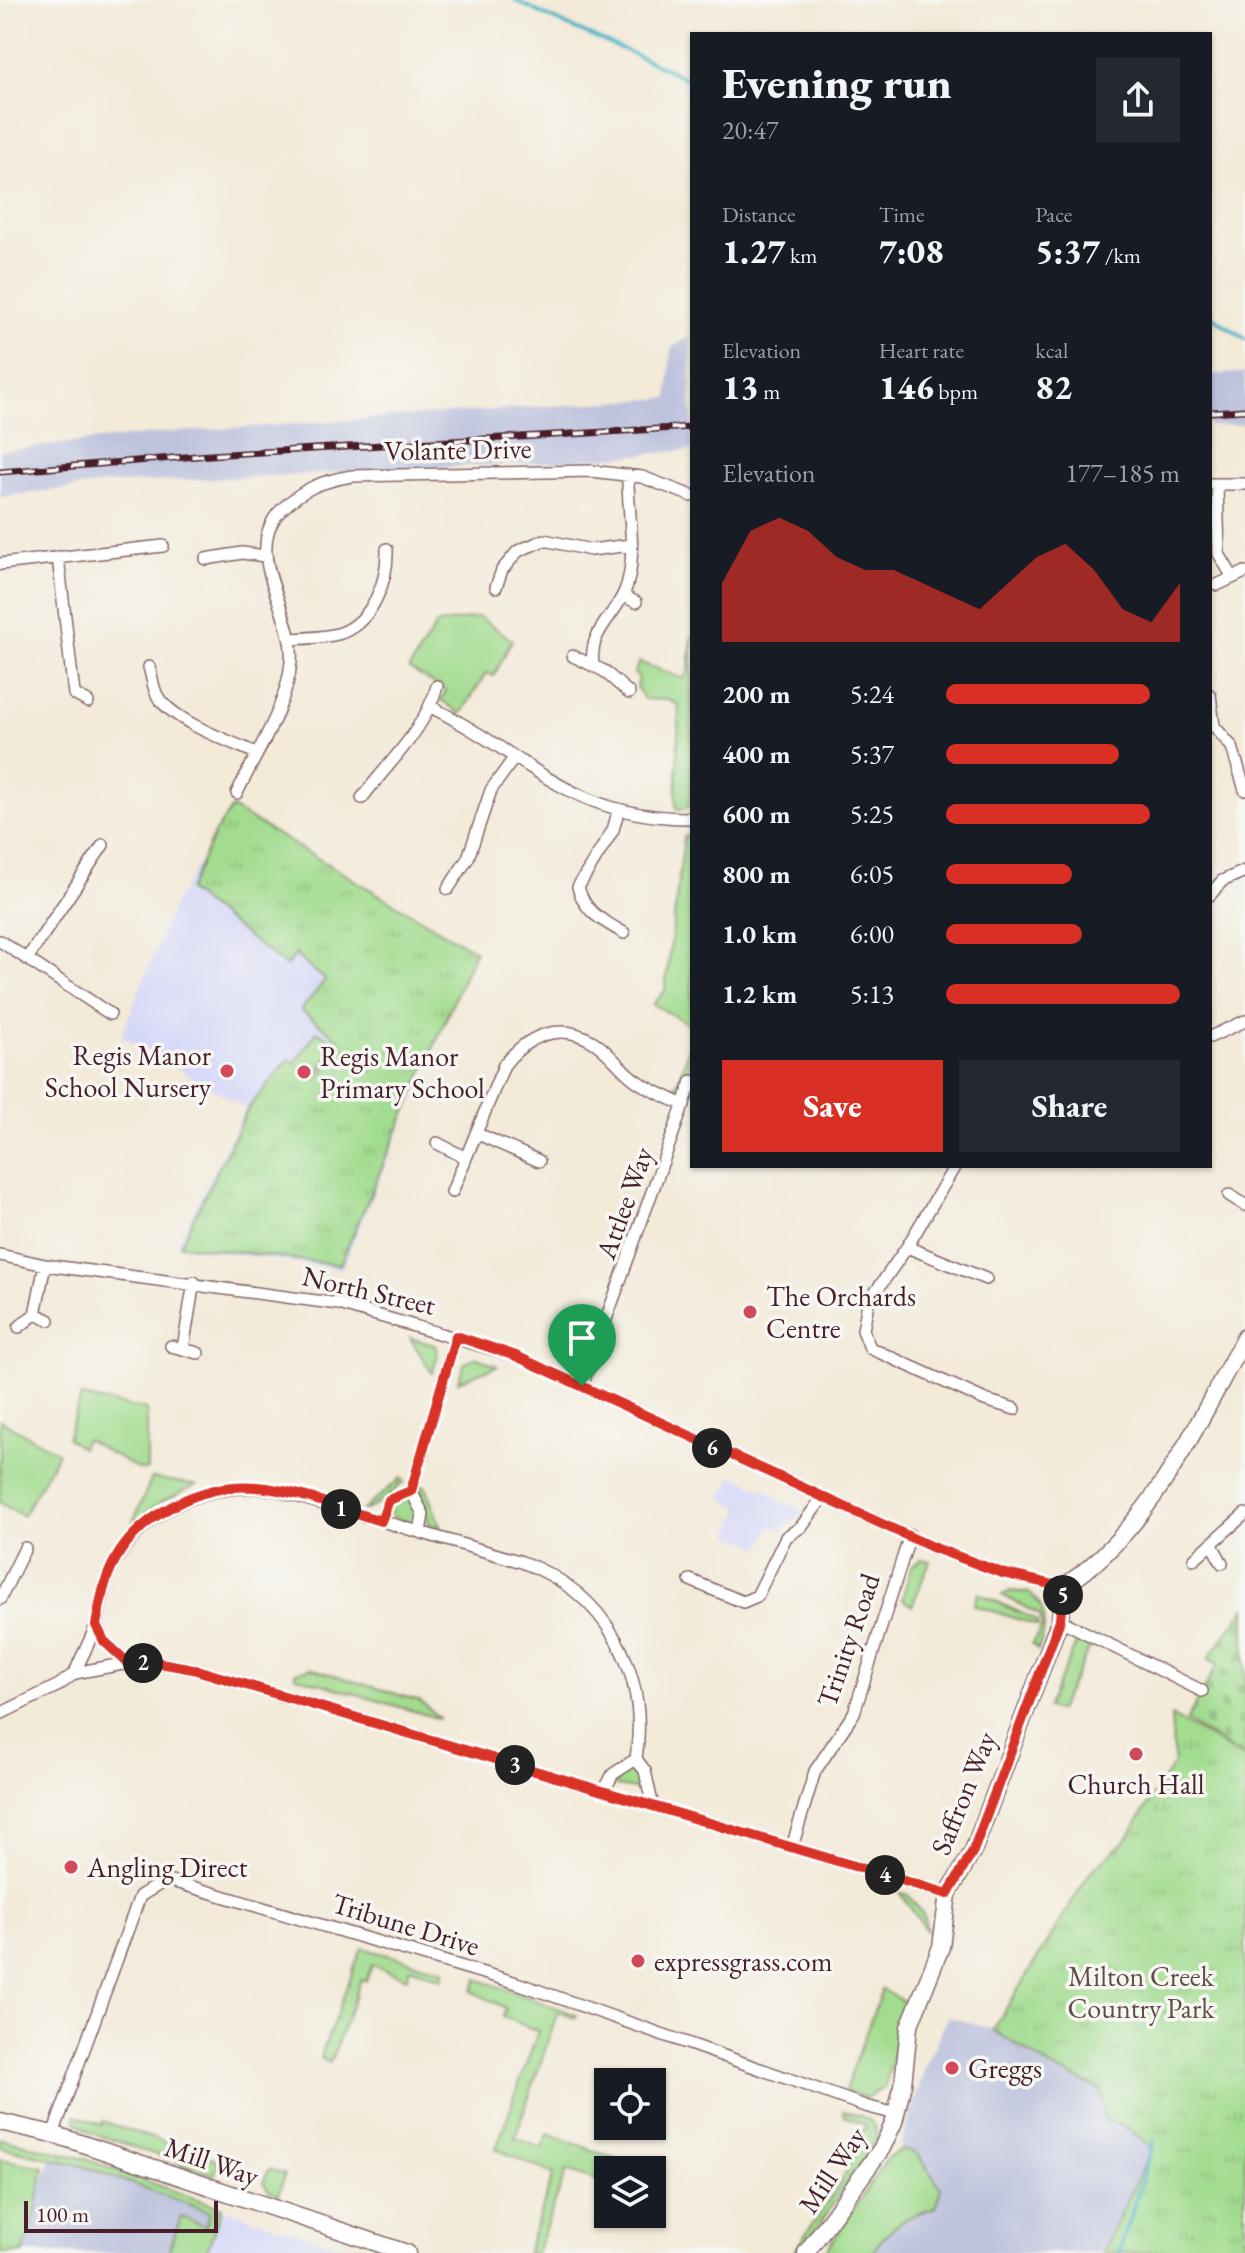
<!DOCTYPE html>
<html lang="en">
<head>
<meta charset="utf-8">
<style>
	:root { --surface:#171b24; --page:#242831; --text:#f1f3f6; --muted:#9ea1a6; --accent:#d93025 }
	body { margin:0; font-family:"EB Garamond",serif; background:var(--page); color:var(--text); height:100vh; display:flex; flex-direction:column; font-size:30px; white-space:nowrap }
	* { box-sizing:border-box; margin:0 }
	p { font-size:26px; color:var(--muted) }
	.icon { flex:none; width:44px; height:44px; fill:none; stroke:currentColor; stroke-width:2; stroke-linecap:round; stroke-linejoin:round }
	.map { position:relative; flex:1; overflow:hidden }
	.sheet { position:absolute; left:690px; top:32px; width:522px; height:1136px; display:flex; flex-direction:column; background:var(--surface); border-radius:0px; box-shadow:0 2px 6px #0004 }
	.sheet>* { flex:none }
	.fabs { position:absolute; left:594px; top:2068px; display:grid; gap:16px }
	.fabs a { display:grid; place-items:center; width:72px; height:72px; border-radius:0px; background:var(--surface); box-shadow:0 2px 6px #0004; font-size:40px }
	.scale { position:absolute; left:24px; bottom:20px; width:194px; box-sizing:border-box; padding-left:8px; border:4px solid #4a1f2b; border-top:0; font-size:22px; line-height:28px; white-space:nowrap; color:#4a1f2b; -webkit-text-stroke:6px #f6f6f2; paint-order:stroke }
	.pin { position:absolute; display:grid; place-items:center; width:68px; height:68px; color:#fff; margin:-82px -34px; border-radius:50% 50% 50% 0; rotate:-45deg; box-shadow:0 0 8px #0007 }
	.pin .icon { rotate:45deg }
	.km { position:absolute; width:40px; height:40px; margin:-20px; border-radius:50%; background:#222; color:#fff; font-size:22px; line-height:40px; text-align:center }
	.round { display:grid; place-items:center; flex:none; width:84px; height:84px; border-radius:0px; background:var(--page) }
	.summary { display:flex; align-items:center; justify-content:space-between; height:136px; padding:0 32px }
	h1 { font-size:44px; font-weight:800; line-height:60px }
	.figures { display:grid; grid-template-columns:repeat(3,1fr); gap:12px; height:136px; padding:8px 32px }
	.figures div { display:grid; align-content:center }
	.figures b { font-size:34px; font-weight:800 }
	.figures small { font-size:22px; font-weight:400 }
	.figures p { font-size:22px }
	.chart { height:224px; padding:16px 32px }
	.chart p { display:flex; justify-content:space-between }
	.chart svg { width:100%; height:144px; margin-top:8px; fill:var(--accent); opacity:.7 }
	.button { display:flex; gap:16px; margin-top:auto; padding:16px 32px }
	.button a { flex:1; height:92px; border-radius:0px; background:var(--accent); color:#fff; font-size:32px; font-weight:800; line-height:92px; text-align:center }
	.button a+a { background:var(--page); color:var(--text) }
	ul { padding:0 32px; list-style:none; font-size:26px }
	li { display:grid; grid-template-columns:128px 96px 1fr; align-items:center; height:60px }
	li i { height:20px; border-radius:10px; background:var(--accent) }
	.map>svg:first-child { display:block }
	.built { fill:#d6d8f8 }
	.industrial { fill:#bec3dd }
	.grass { fill:#a2dc8f; stroke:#767e5d; stroke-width:2 }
	.cemetery { fill:url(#cemetery-stones); stroke:#767e5d; stroke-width:2 }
	.park { fill:url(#park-tufts); stroke:#767e5d; stroke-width:2 }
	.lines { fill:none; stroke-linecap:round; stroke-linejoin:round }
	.stream { stroke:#48b3c6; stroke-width:4 }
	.street-casing { stroke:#856668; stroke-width:14 }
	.secondary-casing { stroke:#856668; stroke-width:19 }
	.street { stroke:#fff; stroke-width:11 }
	.secondary { stroke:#fff; stroke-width:16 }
	.rail-casing { stroke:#4a1f2b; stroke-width:7 }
	.rail { stroke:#f6f6f2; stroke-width:4; stroke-dasharray:12; stroke-linecap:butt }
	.route-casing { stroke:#fff; stroke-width:16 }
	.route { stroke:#d93025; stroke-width:10 }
	.poi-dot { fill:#d1495b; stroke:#f6f6f2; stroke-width:3 }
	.labels { text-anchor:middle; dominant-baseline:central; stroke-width:7; stroke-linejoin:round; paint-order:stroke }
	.street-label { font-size:28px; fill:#4a1f2b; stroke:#f6f6f2 }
	.poi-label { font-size:28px; fill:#4a1f2b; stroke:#f6f6f2; text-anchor:start }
	.park-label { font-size:28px; fill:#604e44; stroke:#f6f6f2 }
</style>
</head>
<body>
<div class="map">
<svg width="1245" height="2253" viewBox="0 0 1245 2253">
	<defs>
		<pattern id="cemetery-stones" width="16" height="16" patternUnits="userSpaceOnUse" patternTransform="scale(2)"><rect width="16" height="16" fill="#a2dc8f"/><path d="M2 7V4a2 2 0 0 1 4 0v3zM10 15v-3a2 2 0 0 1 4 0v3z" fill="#8dbc7c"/></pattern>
		<pattern id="park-tufts" width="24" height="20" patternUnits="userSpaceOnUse" patternTransform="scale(2)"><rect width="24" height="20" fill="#a2dc8f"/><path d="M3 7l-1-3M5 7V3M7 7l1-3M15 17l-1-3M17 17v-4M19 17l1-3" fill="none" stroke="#8dbc7c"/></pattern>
	</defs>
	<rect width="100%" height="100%" fill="#f6f6f2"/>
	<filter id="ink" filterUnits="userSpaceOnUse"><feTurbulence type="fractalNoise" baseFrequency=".0125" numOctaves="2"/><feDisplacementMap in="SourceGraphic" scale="16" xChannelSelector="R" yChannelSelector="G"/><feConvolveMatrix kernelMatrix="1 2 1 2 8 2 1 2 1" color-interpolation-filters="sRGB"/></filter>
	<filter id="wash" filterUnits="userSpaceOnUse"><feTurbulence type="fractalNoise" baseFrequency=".006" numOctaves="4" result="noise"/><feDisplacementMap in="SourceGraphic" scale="32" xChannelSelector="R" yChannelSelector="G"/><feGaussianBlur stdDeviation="1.8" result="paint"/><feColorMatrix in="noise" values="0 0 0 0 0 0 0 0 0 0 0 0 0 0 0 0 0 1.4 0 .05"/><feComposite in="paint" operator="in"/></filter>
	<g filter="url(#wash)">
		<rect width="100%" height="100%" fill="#f3ead8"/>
		<path class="built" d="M231 807 475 951 342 1269 176 1246 246 1108 121 1036 173 906Z
			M732 1475 778 1496 777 1499 804 1512 782 1530 771 1526 761 1548 730 1535 740 1508 722 1499Z
			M222 2208 345 2248 363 2253H206Z"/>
		<path class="industrial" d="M690 337 692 450 554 462 106 484 0 497V451L163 433 668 398 671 348Z
			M1245 373V424L1210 426V374Z
			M948 2016 993 2030 1053 2069 1100 2090 1104 2120 1128 2128 1152 2149 1116 2253H840L899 2170 901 2145 925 2067Z
			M53 2153 219 2211 203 2253H18Z"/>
		<path class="grass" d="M479 617 512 640 494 676 486 673 461 714 441 700 446 691 409 669 437 624Z
			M692 636V798L688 807 680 810 676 807 679 705 668 700 644 699 637 687 639 678 634 673 639 662 684 679 689 670Z
			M688 835 692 839V1026L653 1004 665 991 684 837Z
			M692 1035V1061L679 1096 672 1092 681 1074Z
			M410 1338 435 1345 438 1355 432 1373Z
			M475 1357 497 1366 458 1381 464 1364Z
			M81 1397 147 1410V1470H140L85 1439 81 1448 67 1438Z
			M0 1420 58 1453 23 1516 0 1503Z
			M152 1478 196 1485 161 1502 132 1524Z
			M401 1478 404 1482C395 1490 373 1511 363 1510Z
			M420 1486H425L441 1528 429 1524Z
			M409 1499 418 1510 416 1520 410 1523 393 1517 389 1511 392 1504Z
			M921 1559 930 1561 912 1606 902 1599 911 1567Z
			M1011 1591 1029 1593C1049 1608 1047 1628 1038 1650L1032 1644 1042 1626 1040 1615 1002 1595Z
			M978 1593 1036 1620 1038 1626 974 1605Z
			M1079 1638 1091 1645 1058 1711 1047 1708Z
			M310 1668 420 1701 440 1719 295 1676V1672Z
			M627 1772H635L642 1790 616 1786 615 1778Z
			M900 1893 907 1894 923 1914 928 1933Z
			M362 1948 444 1970 442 1979 410 1967 407 1978 372 1965 366 1981 361 1980 330 2063 320 2058Z
			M477 1979 577 2015 576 2018 558 2012 515 2138 542 2148 548 2134 644 2169 608 2170V2184L567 2170 536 2253H526L554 2174 496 2149 538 2031 503 2017 506 2008 472 1991Z
			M882 1989 907 2004 885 2087 866 2098 845 2091Z
			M843 2111C860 2116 877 2117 877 2138L808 2242 798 2253H793L841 2182 866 2125 844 2116Z
			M76 2115 101 2125 103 2121C143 2137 180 2145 220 2161L214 2175 88 2131 76 2121Z
			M0 2138 85 2159 222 2208 206 2253H168L181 2217 206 2226 210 2212 83 2166 0 2147Z
			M903 2150 917 2153 941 2189 935 2208C906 2215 888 2227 872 2253H825L887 2158Z
			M0 2159 44 2167 34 2220 23 2253H0Z
			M269 2169 285 2174 278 2195 269 2191 263 2182Z"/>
		<path class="cemetery" d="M1245 1608V1758L1186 1721 1218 1664 1208 1659Z"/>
		<path class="park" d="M232 808 475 951 340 1265 180 1245 249 1107 289 1059 295 1063 317 1031 337 1044 315 1076 302 1068 317 1080 341 1041 301 1010 325 980 296 956 297 953 286 966 188 891 215 832Z
			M1171 1716 1245 1758V2253H1102L1152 2148 1128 2128 1104 2120 1101 2090 1053 2068 993 2030 1091 1871 1126 1840 1174 1763Z"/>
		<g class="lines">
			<path class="stream" d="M515 0C573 32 635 51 692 82
				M1210 315 1245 339
				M1119 2253 1154 2141"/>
		</g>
	</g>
	<g filter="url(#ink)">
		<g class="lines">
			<defs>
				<path id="street" d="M1211 484H1245
					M1217 484 1219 554 1232 576
					M58 557 74 694 88 702
					M206 559 242 553 265 556
					M0 564 163 546
					M1217 585 1245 572
					M496 587 502 570 518 551 544 540 591 550 630 545
					M623 596 636 602
					M290 639C306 638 325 638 341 633 373 621 388 580 387 549
					M573 656 604 671 629 693
					M593 664C589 632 612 619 624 593 639 559 627 511 628 475
					M149 667C152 676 153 689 158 697 175 722 229 741 256 753
					M1210 695 1214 726 1232 747 1245 790
					M431 707C530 756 570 819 692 818
					M237 793C256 753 287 707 291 662 296 612 239 552 282 509 304 488 322 481 352 476L591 471 642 477 692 496
					M362 798C389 762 425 730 437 686
					M618 812 613 830 578 887C585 913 602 920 624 933
					M448 889 468 858 491 790 514 758
					M1210 895 1222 881 1245 871
					M0 941 110 1014
					M27 959 103 845
					M1210 1037 1245 1021
					M478 1134 539 1161
					M437 1143 466 1158
					M955 1166 907 1247 868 1303 863 1330 870 1348 985 1400 1015 1409
					M452 1192 504 1065C526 1037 558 1021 592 1041 608 1050 619 1068 634 1079 649 1090 667 1097 684 1105
					M1229 1195 1245 1205
					M907 1247 986 1279
					M0 1255 45 1265 339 1304 516 1356 932 1547 1002 1573 1063 1587
					M45 1265 35 1314 49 1320
					M19 1327 35 1314
					M171 1346 198 1353
					M183 1348 194 1282
					M582 1386 692 1081
					M381 1521 389 1500 411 1491
					M420 1532 423 1514 411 1491 456 1336
					M1212 1545 1222 1563
					M1194 1559 1245 1514
					M690 1580 743 1602 757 1596 786 1537 801 1527 823 1497
					M0 1599 25 1548
					M1060 1620 1202 1691
					M96 1625 104 1641 128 1663
					M75 1673C81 1656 92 1639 97 1622 102 1602 104 1580 114 1563 148 1506 215 1478 279 1491L522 1562C607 1593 649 1672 636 1759L645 1771 652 1803
					M0 1714 59 1685 75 1673 128 1663H160L193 1669 948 1894
					M604 1791 613 1774 636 1759
					M792 1847 815 1771 854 1713 910 1535
					M53 2134 140 1896 163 1882H175L517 1983 865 2106 896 2114"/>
				<path id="secondary" d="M0 2122 53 2134 407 2253
					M806 2253 882 2148 894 2122 903 2084 909 2027 941 1947 948 1894 973 1851 1060 1620 1063 1587C1151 1530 1196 1425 1245 1337"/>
			</defs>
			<use href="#street" class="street-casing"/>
			<use href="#secondary" class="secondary-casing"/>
			<use href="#street" class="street"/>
			<use href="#secondary" class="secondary"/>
			<defs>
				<path id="rail" d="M1210 412 1245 410
					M0 472 210 455 692 427"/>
			</defs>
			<use href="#rail" class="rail-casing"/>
			<use href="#rail" class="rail"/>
		</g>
	</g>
	<g class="lines" filter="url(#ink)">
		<defs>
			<path id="route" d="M456 1336 516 1356 932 1547 1002 1573 1063 1587 1060 1620 973 1851 948 1894 193 1669 160 1663H128L104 1641 96 1625C100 1605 103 1584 112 1566 136 1516 202 1482 256 1487 298 1490 341 1509 381 1521L389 1500 411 1491Z"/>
		</defs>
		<use href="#route" class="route-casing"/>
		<use href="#route" class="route"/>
	</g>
	<g class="poi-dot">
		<circle cx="227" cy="1071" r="8"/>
		<circle cx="304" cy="1072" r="8"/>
		<circle cx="750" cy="1312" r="8"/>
		<circle cx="1136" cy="1754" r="8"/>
		<circle cx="71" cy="1867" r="8"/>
		<circle cx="638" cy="1961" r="8"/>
		<circle cx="952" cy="2068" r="8"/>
	</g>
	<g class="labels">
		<g class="street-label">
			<text transform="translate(458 449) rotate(-1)">Volante Drive</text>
			<text transform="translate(624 1203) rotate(-70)">Attlee Way</text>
			<text transform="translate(369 1290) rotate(13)">North Street</text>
			<text transform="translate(848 1640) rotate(-71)">Trinity Road</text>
			<text transform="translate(963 1793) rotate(-68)">Saffron Way</text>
			<text transform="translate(406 1924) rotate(17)">Tribune Drive</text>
			<text transform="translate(212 2161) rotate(19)">Mill Way</text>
			<text transform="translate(832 2170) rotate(-56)">Mill Way</text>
		</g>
		<g class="poi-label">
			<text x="211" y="1055" text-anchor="end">Regis Manor<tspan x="211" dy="32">School Nursery</tspan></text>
			<text x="320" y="1056">Regis Manor<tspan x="320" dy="32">Primary School</tspan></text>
			<text x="766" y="1296">The Orchards<tspan x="766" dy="32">Centre</tspan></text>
			<text x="1136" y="1784" text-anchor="middle">Church Hall</text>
			<text x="87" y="1867">Angling Direct</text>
			<text x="654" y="1961">expressgrass.com</text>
			<text x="968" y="2068">Greggs</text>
		</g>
		<g class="park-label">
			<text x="1141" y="1976">Milton Creek<tspan x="1141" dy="32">Country Park</tspan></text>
		</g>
	</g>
</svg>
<div class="fabs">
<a><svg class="icon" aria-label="locate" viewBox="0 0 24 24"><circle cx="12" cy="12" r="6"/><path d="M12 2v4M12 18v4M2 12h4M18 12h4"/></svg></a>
<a><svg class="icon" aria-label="layers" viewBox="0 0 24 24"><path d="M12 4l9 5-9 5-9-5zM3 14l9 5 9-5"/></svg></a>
</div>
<div class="scale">100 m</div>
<div class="pin" style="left:582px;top:1386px;background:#1e9e55"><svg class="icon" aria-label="arrive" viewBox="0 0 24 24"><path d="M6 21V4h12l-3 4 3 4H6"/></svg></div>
<b class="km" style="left:341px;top:1509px">1</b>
<b class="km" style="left:143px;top:1663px">2</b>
<b class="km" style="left:515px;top:1765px">3</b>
<b class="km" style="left:885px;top:1875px">4</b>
<b class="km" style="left:1063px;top:1595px">5</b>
<b class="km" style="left:712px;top:1448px">6</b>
<section class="sheet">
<div class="summary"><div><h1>Evening run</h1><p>20:47</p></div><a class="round"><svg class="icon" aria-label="share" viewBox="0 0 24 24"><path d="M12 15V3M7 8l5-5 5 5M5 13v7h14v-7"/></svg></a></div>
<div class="figures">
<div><p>Distance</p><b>1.27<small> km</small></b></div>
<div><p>Time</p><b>7:08</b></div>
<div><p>Pace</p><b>5:37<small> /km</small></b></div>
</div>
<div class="figures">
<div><p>Elevation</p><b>13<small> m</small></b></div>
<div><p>Heart rate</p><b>146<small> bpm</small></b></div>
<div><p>kcal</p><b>82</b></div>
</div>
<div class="chart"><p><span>Elevation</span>177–185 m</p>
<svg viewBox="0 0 160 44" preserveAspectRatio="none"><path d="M0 44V26L10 10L20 6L30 10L40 18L50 22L60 22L70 26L80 30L90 34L100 26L110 18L120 14L130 22L140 34L150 38L160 26V44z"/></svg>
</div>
<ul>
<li><b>200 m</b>5:24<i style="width:87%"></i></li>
<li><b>400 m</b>5:37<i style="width:74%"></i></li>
<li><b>600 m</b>5:25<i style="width:87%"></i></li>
<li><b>800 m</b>6:05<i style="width:54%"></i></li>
<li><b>1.0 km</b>6:00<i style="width:58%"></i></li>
<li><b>1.2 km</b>5:13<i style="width:100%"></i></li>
</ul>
<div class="button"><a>Save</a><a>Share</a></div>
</section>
</div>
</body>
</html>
